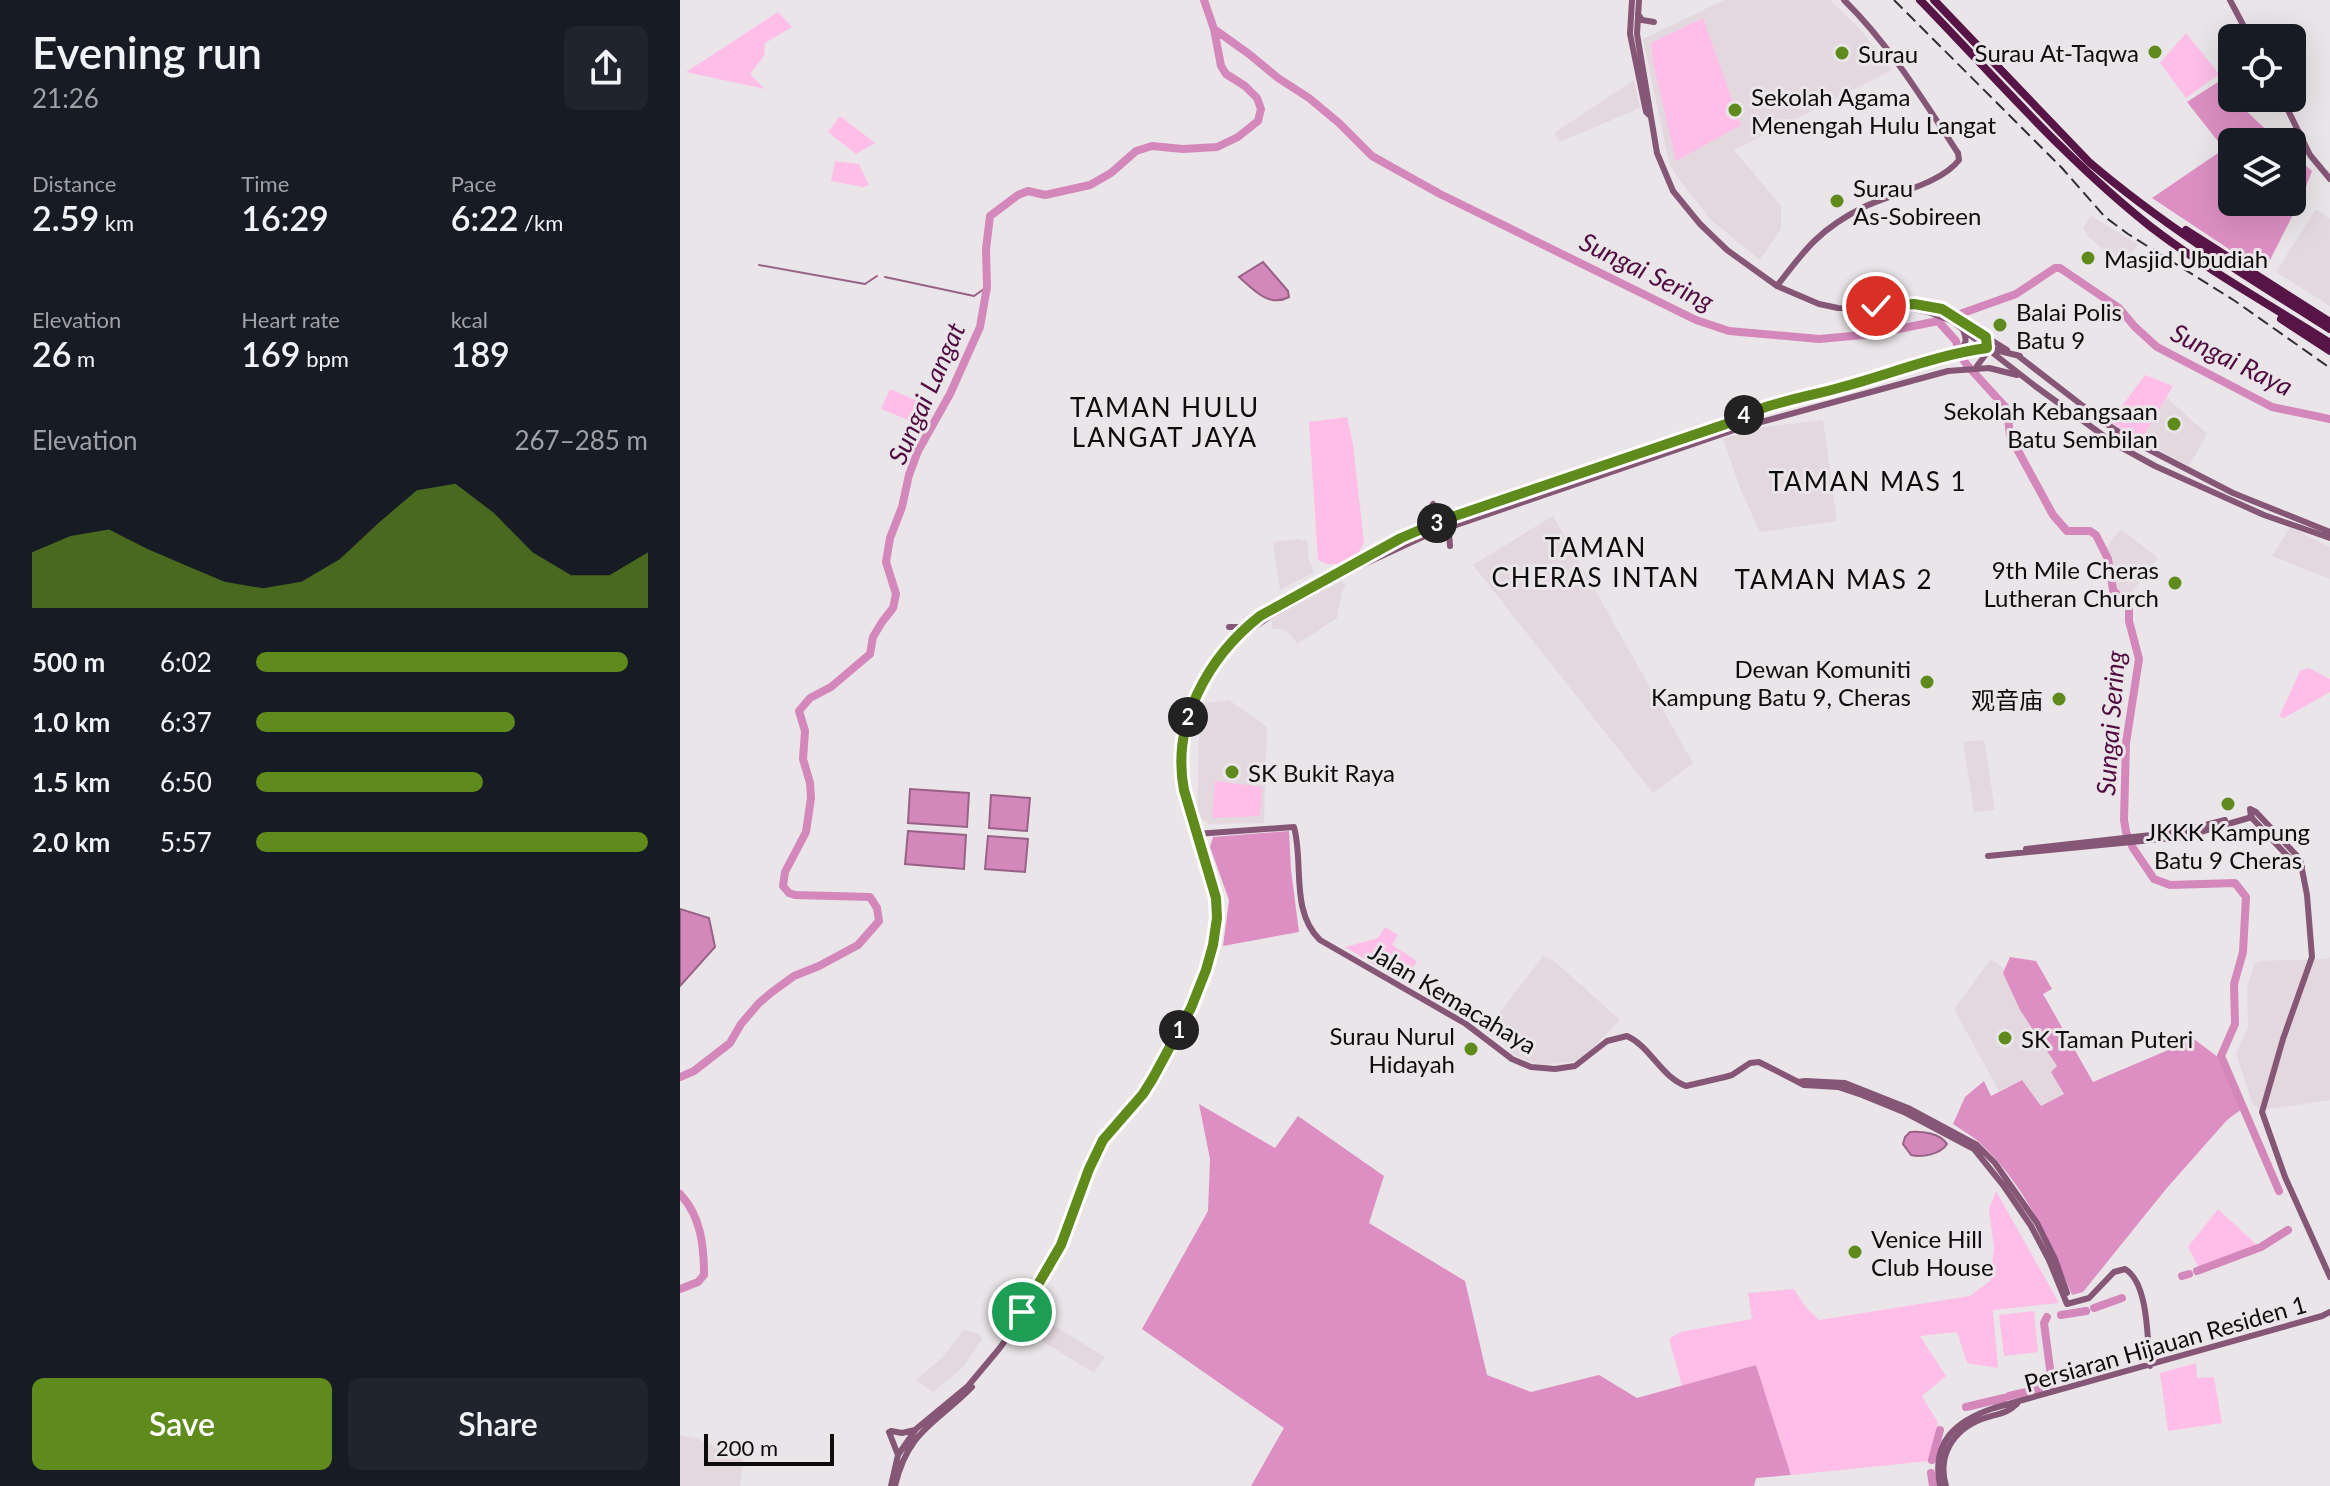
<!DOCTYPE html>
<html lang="en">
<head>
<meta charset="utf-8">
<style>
	:root { --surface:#171b24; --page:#20242c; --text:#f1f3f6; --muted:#9ea1a6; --accent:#5e8b1c }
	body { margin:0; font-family:Lato,"Noto Sans SC",sans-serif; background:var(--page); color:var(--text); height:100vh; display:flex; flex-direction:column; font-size:30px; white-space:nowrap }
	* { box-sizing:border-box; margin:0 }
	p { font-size:26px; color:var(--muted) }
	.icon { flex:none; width:44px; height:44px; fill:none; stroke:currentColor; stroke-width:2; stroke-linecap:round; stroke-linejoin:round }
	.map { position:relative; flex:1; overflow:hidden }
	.panel { display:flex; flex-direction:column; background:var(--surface); width:680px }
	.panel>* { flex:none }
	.controls { position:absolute; left:1538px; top:24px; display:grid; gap:16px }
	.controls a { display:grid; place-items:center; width:88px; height:88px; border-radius:12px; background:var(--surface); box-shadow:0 8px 32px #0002; font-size:40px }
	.scale { position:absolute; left:24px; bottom:20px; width:130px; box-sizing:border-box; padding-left:8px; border:4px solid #0d0c0d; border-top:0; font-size:22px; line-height:28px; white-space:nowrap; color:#0d0c0d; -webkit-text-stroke:6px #eae5e8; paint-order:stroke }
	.pin { position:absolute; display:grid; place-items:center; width:68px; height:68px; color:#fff; margin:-34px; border:4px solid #fff; border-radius:50%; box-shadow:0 2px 8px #0007 }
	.km { position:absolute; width:40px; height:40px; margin:-20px; border-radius:50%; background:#222; color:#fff; font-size:22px; line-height:40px; text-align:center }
	.round { display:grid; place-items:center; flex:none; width:84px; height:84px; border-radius:12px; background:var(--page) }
	.overview { display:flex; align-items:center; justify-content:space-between; height:136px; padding:0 32px }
	h1 { font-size:44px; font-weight:600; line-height:60px }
	.stats { display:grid; grid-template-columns:repeat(3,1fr); gap:12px; height:136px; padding:8px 32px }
	.stats div { display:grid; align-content:center }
	.stats b { font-size:34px; font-weight:600 }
	.stats small { font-size:22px; font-weight:400 }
	.stats p { font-size:22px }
	.chart { height:224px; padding:16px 32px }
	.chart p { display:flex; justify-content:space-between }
	.chart svg { width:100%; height:144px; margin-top:8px; fill:var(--accent); opacity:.7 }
	.button { display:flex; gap:16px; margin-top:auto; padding:16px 32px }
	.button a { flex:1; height:92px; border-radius:12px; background:var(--accent); color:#fff; font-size:32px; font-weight:600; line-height:92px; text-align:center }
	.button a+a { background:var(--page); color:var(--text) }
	ul { padding:0 32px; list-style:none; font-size:26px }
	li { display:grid; grid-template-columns:128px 96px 1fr; align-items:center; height:60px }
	li i { height:20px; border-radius:10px; background:var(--accent) }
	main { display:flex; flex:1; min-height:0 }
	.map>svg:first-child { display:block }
	.built { fill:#e4d8df }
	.green { fill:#febee8 }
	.forest { fill:#dd8fc4 }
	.water { fill:#d487bb; stroke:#986287; stroke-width:2 }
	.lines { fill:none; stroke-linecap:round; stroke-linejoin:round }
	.stream { stroke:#986287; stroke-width:2 }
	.river { stroke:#d487bb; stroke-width:8 }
	.secondary { stroke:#865677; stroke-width:6 }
	.highway { stroke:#571446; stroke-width:8 }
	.rail { stroke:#302e30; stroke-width:2; stroke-dasharray:12 6; stroke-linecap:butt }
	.route-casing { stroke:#fff; stroke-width:16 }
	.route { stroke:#5e8b1c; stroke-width:10 }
	.poi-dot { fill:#5e8b1c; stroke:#eae5e8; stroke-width:3 }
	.labels { text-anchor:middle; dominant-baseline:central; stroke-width:6; stroke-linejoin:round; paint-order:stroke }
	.poi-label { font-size:24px; fill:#0d0c0d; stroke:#eae5e8; text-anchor:start }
	.street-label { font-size:24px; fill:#0d0c0d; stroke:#eae5e8 }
	.water-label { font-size:26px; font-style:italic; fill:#500b40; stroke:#eae5e8 }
	.neighbourhood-label { font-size:26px; letter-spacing:2px; fill:#0d0c0d; stroke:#eae5e8 }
</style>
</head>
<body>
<main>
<section class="panel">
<div class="overview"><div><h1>Evening run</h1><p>21:26</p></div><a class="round"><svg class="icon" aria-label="share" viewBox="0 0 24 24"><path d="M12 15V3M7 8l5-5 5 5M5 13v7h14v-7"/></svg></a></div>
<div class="stats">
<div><p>Distance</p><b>2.59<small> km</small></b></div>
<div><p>Time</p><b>16:29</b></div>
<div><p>Pace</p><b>6:22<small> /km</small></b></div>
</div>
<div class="stats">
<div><p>Elevation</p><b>26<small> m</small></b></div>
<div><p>Heart rate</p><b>169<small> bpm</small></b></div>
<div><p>kcal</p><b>189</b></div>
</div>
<div class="chart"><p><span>Elevation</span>267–285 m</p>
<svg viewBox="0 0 160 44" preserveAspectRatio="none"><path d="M0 44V27L10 22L20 20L30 26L40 31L50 36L60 38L70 36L80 29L90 18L100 8L110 6L120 15L130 27L140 34L150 34L160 27V44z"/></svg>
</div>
<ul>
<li><b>500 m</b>6:02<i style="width:95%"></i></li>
<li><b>1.0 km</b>6:37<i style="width:66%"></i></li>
<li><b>1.5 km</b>6:50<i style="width:58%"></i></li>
<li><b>2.0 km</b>5:57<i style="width:100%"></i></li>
</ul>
<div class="button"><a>Save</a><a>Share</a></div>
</section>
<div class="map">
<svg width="1650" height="1486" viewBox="0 0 1650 1486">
	<rect width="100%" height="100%" fill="#eae5e8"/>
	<path class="built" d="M1044 0H1150L1180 29 1212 70 1054 150 1101 206V229L1080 260 1031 220 998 178 989 163 963 39Z
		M954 80 960 108 880 142 874 133Z
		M1636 209 1650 219V306L1596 272Z
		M1411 216 1458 244 1446 262 1434 256H1430L1409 237 1403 228Z
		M1486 397 1527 434 1509 466 1461 440Z
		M1143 420 1157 521 1080 532 1060 488 1043 439 1077 428Z
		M873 516 1013 763 973 793 793 565Z
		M1610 527 1650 547V579L1592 556Z
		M1441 529 1478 558 1445 601 1437 594 1434 588 1432 560 1426 548Z
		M617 539 627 541 629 560 634 572 600 590 593 542Z
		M662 581 666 586 662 590 657 618 617 644 612 636 603 629H592V620Z
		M549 700 587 727 584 823 529 824 517 816 520 704Z
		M1304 740 1315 810 1294 812 1283 742Z
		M863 956 874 961 940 1020 902 1059 897 1061 864 1065 844 1060 829 1052 824 1043 805 1032Z
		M1650 957V1100L1581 1110 1573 1105 1556 1053 1568 1028 1567 987 1574 965 1578 961 1645 959Z
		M1311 959 1325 969 1324 973 1340 1010 1377 1066 1371 1072 1384 1094 1360 1106 1342 1080 1319 1091 1274 1009Z
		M350 1311 425 1357 414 1373 341 1328Z
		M284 1329 300 1335 302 1339 283 1367 253 1392 236 1380 264 1356Z
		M0 1435 16 1438 63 1459 60 1486H0Z"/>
	<path class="green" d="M98 12 112 27 85 43 84 56 70 74 85 89 6 72Z
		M1023 18 1061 125 996 161 973 63 971 43Z
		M1506 33 1539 74 1506 98 1480 63Z
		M160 116 195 143 176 154 148 132Z
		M155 161 179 164 189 185 183 187 151 181Z
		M1465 375 1493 386 1461 440 1430 422Z
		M210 389 244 404 236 423 201 409Z
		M667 417 673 445 684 542 679 552 667 564H647L638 560 629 422Z
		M1629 668 1650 679V692L1604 718 1599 717 1620 671Z
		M535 781 582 787 580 816 532 818Z
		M705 927 718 935 712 945 737 961 724 983 665 947 698 938Z
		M1316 1191 1379 1303 1313 1310 1318 1368 1287 1363 1277 1332 1240 1336 1266 1376 1242 1396 1258 1423 1249 1461 1111 1475 1076 1365 1002 1386 989 1339 1000 1332 1072 1319 1068 1293 1114 1289 1125 1306 1139 1320 1290 1296 1310 1281 1314 1248 1309 1209Z
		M1538 1209 1578 1246 1519 1268 1508 1247Z
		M1354 1311 1358 1352 1324 1356 1319 1315Z
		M1516 1363 1517 1378 1534 1377 1542 1423 1488 1431 1480 1373Z"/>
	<path class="forest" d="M1552 73V98H1563L1558 103 1599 142H1552V202H1612V154L1632 171 1622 197 1589 262 1576 267 1472 198 1544 149 1507 102Z
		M609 831 611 870 619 932 543 946 549 900 530 847 533 837Z
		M1330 957 1356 961 1372 989 1363 994 1413 1082 1514 1039 1539 1058 1562 1109 1547 1120 1486 1189 1403 1292 1392 1295C1369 1241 1346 1187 1303 1146 1295 1137 1283 1131 1273 1124L1285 1097 1304 1081 1311 1096 1342 1080 1361 1106 1384 1094 1371 1072 1377 1066 1340 1010 1323 973Z
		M519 1104 595 1148 618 1116 704 1176 689 1223 785 1281 807 1375 851 1392 919 1375 957 1398 1076 1365 1111 1475 1076 1478 1074 1486H571L604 1428 462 1329 528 1211 530 1159Z"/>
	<path class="water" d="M583 262 608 291 609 297C589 308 574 290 559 277Z
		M230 789 289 793 287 827 228 823Z
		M311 795 350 798 347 831 309 828Z
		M228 831 286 835 284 869 225 864Z
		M308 836 348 839 345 872 305 869Z
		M0 909 29 918 35 947 0 986Z
		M1230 1132C1242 1131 1260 1133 1267 1144 1261 1154 1242 1158 1231 1155L1223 1144 1225 1137Z"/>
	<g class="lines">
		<path class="stream" d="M79 265 185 284 197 276
			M205 277 294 296 307 287"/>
		<path class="river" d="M534 29 569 54 598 78 629 98 659 123 692 156 760 194 1016 320 1049 331 1139 339 1194 334 1258 321 1276 341 1280 355 1287 365 1327 409 1330 436 1373 515 1387 531H1410L1416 535 1428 559 1433 590 1449 608V621L1459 659 1446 743 1444 820 1446 832 1453 848 1474 879 1490 885 1555 883 1566 897 1563 952 1554 984 1555 1024 1541 1056 1599 1191
			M1280 314 1336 294 1375 268H1380L1439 308 1455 327 1477 347 1592 407 1650 419
			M0 1077 14 1071 50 1043 61 1024 79 1003 92 992 114 976 139 966 178 945 199 921 197 908 190 897 115 895 109 893 103 886 105 872 126 832 131 798 130 783 123 759 125 731 119 711 130 698 151 687 190 654 193 637 202 622 213 608 216 594 206 562 210 538 222 507 229 475 238 451 270 394 300 327 307 287 306 249 310 216 338 195 348 191 365 195 410 185 431 173 456 151 472 146 503 149 537 147 558 137 578 121 581 109 577 98 565 86 546 74 541 66 534 29 524 0
			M0 1194C21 1216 24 1246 24 1275L18 1282 0 1289
			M1517 1271 1581 1247 1608 1230
			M1502 1276 1509 1274
			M1414 1308 1442 1298
			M1381 1315 1406 1311
			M1367 1317 1364 1323 1372 1384 1368 1387
			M1329 1396 1359 1389
			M1286 1407 1324 1398
			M1252 1460 1260 1430
			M1251 1473 1253 1486"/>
		<path class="secondary" d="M952 0 950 34 966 112 970 116
			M959 0 957 34 977 153 993 191 1020 224 1047 250 1097 286 1139 304 1158 308 1234 309 1248 312 1272 321 1355 386 1435 444 1475 466 1584 515 1650 538
			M1550 0 1570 38
			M958 14 962 20 974 22
			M1602 98 1630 155 1650 179
			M1097 286C1125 249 1141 228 1184 207 1211 194 1261 184 1279 160L1278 153C1243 100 1209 44 1164 0
			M1202 305 1234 304 1262 309 1327 350
			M1278 350C1287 345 1287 339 1283 330
			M1337 355 1425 423 1458 444 1553 493 1650 532
			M1297 366 1306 354V344
			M753 504 760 513 773 515
			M744 526 751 516 753 504
			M770 546 769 532 774 526
			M549 627H566
			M561 636 589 617 682 565 747 535 1063 427 1268 371 1309 368 1337 375
			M516 834 614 827C624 863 610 911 640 940L786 1024 832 1059 851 1067 875 1069 895 1066 927 1041 947 1036C971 1047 980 1076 1006 1086L1045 1077 1052 1075 1070 1063 1079 1062 1124 1085 1158 1087 1182 1095 1226 1113 1294 1149 1323 1185 1351 1226 1369 1260 1387 1304 1409 1298 1434 1272 1445 1269C1469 1283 1467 1340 1470 1366
			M1346 849 1498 832 1545 820
			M1308 856 1503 837 1572 817
			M1622 867 1614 863 1571 817 1570 809 1576 812 1620 859 1627 895 1632 957 1603 1039 1582 1112 1605 1177 1650 1277
			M1118 1082 1125 1081 1165 1083 1228 1108 1297 1145 1315 1163 1357 1223 1375 1259 1387 1293
			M211 1431 222 1433 235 1430
			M209 1432 218 1455
			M211 1486 218 1455 236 1429 288 1386 319 1349 335 1327 348 1299 381 1245 409 1169 423 1140 463 1094 473 1078 511 1008 533 945 537 908 531 879 504 790 501 761 503 736 513 702 531 669 561 632 580 616 721 538 742 529 775 516 1049 423 1085 407 1165 387 1267 354 1307 348 1340 356
			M215 1486C228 1430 256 1424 292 1387
			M1260 1486C1251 1442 1275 1421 1314 1408L1642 1316 1650 1312
			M1266 1486C1257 1456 1273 1430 1302 1419 1315 1414 1327 1414 1337 1404"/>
		<path class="highway" d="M1240 0C1315 77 1386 160 1471 227 1527 270 1590 305 1650 343
			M1254 0 1409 162C1484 226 1567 277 1650 329
			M1506 230 1650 322
			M1601 319 1650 351"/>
		<path class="rail" d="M1214 0 1382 168 1425 217 1448 234 1555 301 1650 368"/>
	</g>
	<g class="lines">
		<defs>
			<path id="route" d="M342 1312 381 1245 409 1169 423 1140 463 1094 473 1078 511 1008 526 970 533 945 537 918 536 898 504 790C491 723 528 657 580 616L721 538 742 529 775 516 1049 423C1084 403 1124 398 1162 387 1211 374 1256 355 1307 348L1306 337 1262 309 1234 304 1196 306"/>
		</defs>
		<use href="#route" class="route-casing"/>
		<use href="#route" class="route"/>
	</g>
	<g class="poi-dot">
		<circle cx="1475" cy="52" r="8"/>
		<circle cx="1162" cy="53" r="8"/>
		<circle cx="1055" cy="110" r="8"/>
		<circle cx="1157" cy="201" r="8"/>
		<circle cx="1408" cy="258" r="8"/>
		<circle cx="1320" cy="325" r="8"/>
		<circle cx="1494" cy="424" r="8"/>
		<circle cx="1495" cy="583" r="8"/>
		<circle cx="1247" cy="682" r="8"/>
		<circle cx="1379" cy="699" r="8"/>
		<circle cx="552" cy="772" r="8"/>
		<circle cx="1548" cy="804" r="8"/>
		<circle cx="1325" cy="1038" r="8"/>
		<circle cx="791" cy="1049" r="8"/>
		<circle cx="1175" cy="1252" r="8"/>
	</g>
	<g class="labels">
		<g class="poi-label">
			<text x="1459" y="52" text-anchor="end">Surau At-Taqwa</text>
			<text x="1178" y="53">Surau</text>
			<text x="1071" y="96">Sekolah Agama<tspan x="1071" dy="28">Menengah Hulu Langat</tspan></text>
			<text x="1173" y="187">Surau<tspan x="1173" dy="28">As-Sobireen</tspan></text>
			<text x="1424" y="258">Masjid Ubudiah</text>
			<text x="1336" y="311">Balai Polis<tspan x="1336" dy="28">Batu 9</tspan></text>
			<text x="1478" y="410" text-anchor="end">Sekolah Kebangsaan<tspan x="1478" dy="28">Batu Sembilan</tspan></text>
			<text x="1479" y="569" text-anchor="end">9th Mile Cheras<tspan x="1479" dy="28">Lutheran Church</tspan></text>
			<text x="1231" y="668" text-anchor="end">Dewan Komuniti<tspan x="1231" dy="28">Kampung Batu 9, Cheras</tspan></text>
			<text x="1363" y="699" text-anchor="end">观音庙</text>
			<text x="568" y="772">SK Bukit Raya</text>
			<text x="1548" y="831" text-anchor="middle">JKKK Kampung<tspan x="1548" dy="28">Batu 9 Cheras</tspan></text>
			<text x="775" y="1035" text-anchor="end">Surau Nurul<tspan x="775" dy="28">Hidayah</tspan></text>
			<text x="1341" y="1038">SK Taman Puteri</text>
			<text x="1191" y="1238">Venice Hill<tspan x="1191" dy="28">Club House</tspan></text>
		</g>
		<g class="street-label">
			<text transform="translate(773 998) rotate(31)">Jalan Kemacahaya</text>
			<text transform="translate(1485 1343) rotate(-16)">Persiaran Hijauan Residen 1</text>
		</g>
		<g class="water-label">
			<text transform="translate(967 271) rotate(26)">Sungai Sering</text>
			<text transform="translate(1552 359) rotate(26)">Sungai Raya</text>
			<text transform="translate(246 393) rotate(-66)">Sungai Langat</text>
			<text transform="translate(1430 723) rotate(-86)">Sungai Sering</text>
		</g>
		<g class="neighbourhood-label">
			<text x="485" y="407">TAMAN HULU<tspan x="485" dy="30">LANGAT JAYA</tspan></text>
			<text x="1188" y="481">TAMAN MAS 1</text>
			<text x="916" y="547">TAMAN<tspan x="916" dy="30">CHERAS INTAN</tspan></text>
			<text x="1154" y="579">TAMAN MAS 2</text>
		</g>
	</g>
</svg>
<div class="controls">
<a><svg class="icon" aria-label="locate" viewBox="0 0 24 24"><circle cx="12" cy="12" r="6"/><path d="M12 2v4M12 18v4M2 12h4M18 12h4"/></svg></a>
<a><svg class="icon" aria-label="layers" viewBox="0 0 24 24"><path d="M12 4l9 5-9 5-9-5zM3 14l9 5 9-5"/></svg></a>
</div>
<div class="scale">200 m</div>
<div class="pin" style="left:342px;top:1312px;background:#1e9e55"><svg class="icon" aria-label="arrive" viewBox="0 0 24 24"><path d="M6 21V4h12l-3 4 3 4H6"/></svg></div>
<div class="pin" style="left:1196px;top:306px;background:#d93025"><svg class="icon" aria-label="check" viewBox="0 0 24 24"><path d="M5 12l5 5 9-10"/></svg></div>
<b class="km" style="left:499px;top:1030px">1</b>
<b class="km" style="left:508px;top:717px">2</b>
<b class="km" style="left:757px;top:523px">3</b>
<b class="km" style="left:1064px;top:415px">4</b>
</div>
</main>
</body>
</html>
